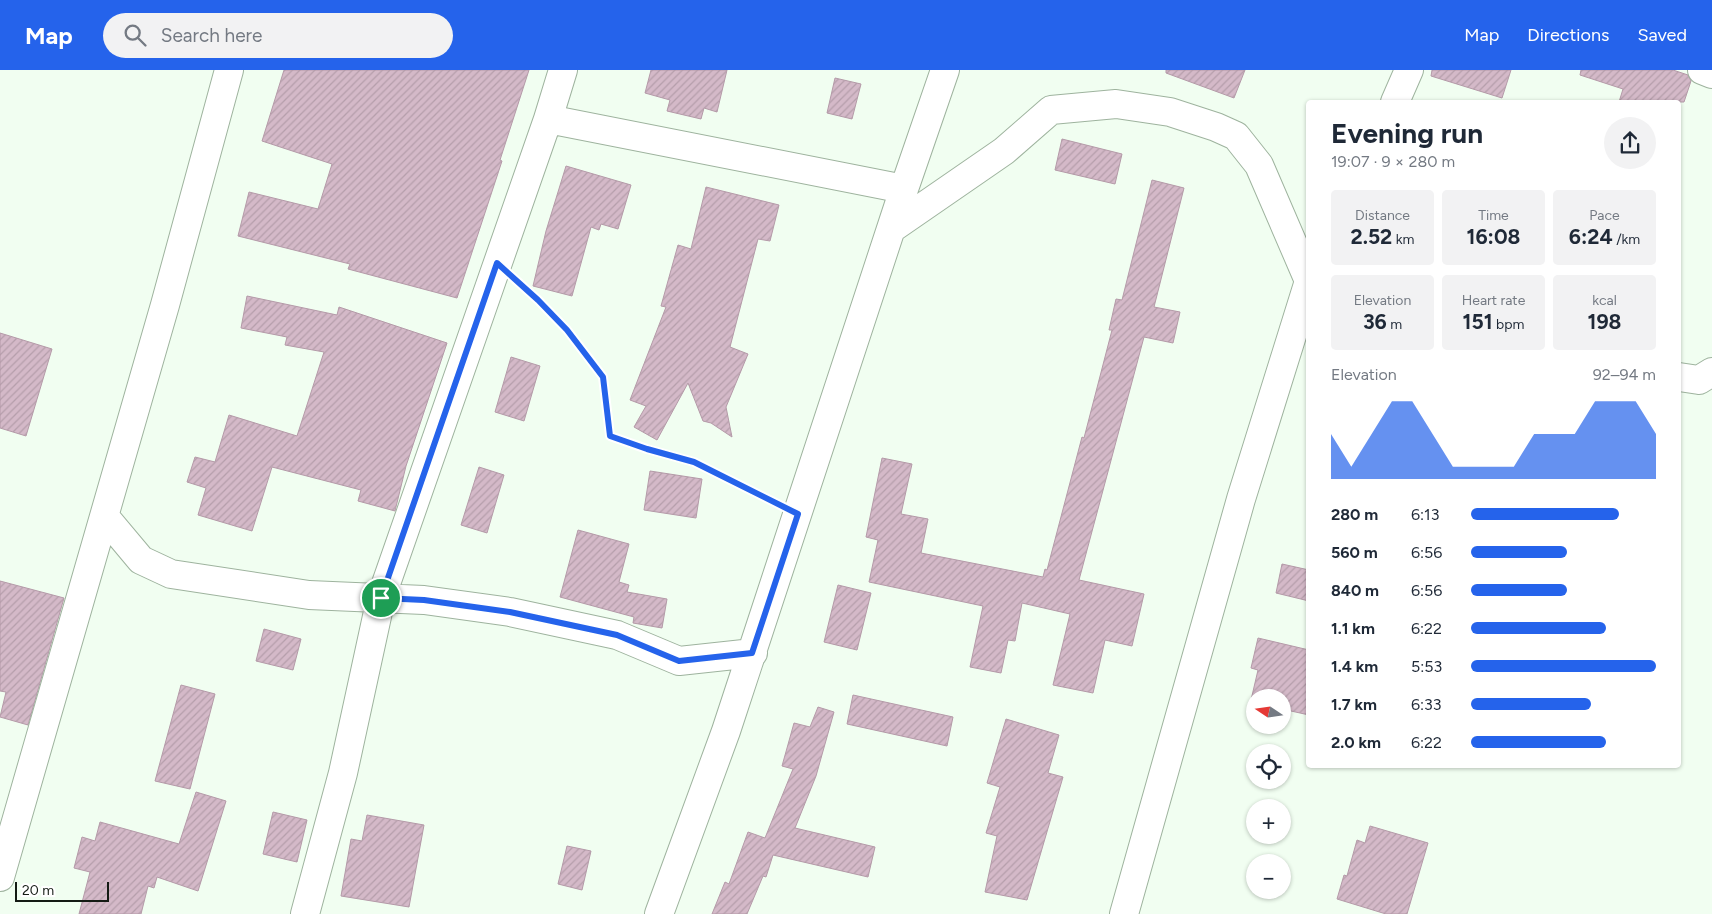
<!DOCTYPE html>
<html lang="en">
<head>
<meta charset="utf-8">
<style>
	:root { --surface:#fff; --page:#f2f2f3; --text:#1f2937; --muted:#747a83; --accent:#2563eb }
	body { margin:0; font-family:Figtree,sans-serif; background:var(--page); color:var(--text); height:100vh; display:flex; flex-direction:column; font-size:19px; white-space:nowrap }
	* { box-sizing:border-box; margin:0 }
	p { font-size:16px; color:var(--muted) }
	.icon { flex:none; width:28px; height:28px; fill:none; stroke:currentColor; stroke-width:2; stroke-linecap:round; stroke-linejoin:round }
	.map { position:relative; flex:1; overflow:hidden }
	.side { position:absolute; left:1306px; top:30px; width:375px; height:668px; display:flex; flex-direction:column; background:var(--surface); border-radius:5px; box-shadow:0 1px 4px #0004 }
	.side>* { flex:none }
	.needle { width:32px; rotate:283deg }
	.fabs { position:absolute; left:1246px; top:619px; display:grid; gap:10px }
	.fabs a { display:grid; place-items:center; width:45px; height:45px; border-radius:50%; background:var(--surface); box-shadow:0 1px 4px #0004; font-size:25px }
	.scale { position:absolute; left:15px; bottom:12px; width:94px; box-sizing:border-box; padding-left:5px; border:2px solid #141b14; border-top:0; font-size:14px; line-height:18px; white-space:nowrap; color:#141b14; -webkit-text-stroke:4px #fff; paint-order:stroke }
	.pin { position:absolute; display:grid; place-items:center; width:42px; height:42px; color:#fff; margin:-21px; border:2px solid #fff; border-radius:50%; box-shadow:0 1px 5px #0007 }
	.round { display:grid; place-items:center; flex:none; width:52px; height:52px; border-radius:26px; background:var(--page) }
	.overview { display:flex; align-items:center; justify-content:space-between; height:85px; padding:0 25px }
	h1 { font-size:28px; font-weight:700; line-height:38px }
	.stats { display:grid; grid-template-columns:repeat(3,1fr); gap:8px; height:85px; padding:5px 25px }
	.stats div { display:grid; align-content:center; border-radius:5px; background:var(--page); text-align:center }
	.stats b { font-size:21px; font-weight:700 }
	.stats small { font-size:14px; font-weight:400 }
	.stats p { font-size:14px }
	.chart { height:140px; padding:10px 25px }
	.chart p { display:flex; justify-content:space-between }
	.chart svg { width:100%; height:90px; margin-top:5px; fill:var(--accent); opacity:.7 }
	ul { padding:0 25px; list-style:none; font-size:16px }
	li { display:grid; grid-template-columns:80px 60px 1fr; align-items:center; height:38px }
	li i { height:12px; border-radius:6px; background:var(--accent) }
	header { display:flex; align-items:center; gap:30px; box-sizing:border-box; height:70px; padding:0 25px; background:var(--accent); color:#fff }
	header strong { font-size:24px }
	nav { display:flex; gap:28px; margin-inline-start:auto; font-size:18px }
	.search { width:350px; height:45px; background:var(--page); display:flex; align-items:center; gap:12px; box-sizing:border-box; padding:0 18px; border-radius:28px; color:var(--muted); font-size:19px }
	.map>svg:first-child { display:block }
	.building { fill:url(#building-hatch); stroke:#b49aa8 }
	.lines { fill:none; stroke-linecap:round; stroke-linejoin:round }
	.minor-casing { stroke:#9eb39e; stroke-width:30 }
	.path { stroke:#9ea99e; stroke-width:3; stroke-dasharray:1 4; stroke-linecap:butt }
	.minor { stroke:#fff; stroke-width:28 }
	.route-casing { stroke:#fff; stroke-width:10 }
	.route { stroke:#2563eb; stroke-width:6 }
</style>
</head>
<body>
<header>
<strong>Map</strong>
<div class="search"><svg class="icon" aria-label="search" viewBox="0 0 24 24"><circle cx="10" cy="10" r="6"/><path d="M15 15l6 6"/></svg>Search here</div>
<nav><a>Map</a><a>Directions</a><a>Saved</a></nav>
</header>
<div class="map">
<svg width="1712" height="844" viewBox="0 0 1712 844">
	<defs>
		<pattern id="building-hatch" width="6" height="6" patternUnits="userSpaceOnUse" patternTransform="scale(1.25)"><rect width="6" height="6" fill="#d4b9c8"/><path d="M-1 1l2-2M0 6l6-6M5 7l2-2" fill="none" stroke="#b59eab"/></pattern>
	</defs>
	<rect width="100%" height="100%" fill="#f1fef1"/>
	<path class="building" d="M284 0H529L500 90 502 91 457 228 348 199 350 194 238 166 249 122 318 139 332 94 262 71Z
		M651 0H727L717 42 704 38 701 49 667 41 670 30 645 23Z
		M1166 0H1245L1234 28 1166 3Z
		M1432 0H1511L1502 28 1431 6Z
		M1581 0H1673L1688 5 1691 11 1684 32H1619L1623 19 1580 5Z
		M835 8 861 14 852 49 827 43Z
		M1062 69 1122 84 1115 114 1055 100Z
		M566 96 631 115 618 159 601 154 599 160 591 157 572 226 533 216 546 161Z
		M1152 110 1184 118 1154 237 1180 242 1173 273 1144 267 1079 510 1144 524 1132 576 1105 570 1093 623 1053 615 1070 544 1022 533 1015 571 1008 570 1001 603 970 597 983 536 869 512 878 470 866 467 882 388 912 394 901 444 928 449 921 483 1043 507 1045 499 1047 500 1082 367 1084 368 1112 260H1109L1116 229 1122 230Z
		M706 117 779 135 770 171 758 169 730 277 748 284 726 337 732 367 711 353 703 351 688 313 657 370 634 357 646 336 630 330 666 237 661 236 678 175 691 179Z
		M247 226 337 245 339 237 447 273 406 396 395 441 358 431 361 420 272 397 252 461 198 445 206 418 187 412 195 387 215 392 229 345 297 366 324 282 285 275 287 267 241 258Z
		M0 263 52 279 26 366 0 358Z
		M511 287 540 296 524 351 495 342Z
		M479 397 504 405 487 463 461 455Z
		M650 401 702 409 696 448 644 440Z
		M578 460 629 474 619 512 629 515 627 522 667 529 662 558 633 553 634 547 560 527Z
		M1282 494 1309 500V531L1276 523Z
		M0 511 64 528 28 655 0 647 6 622 0 621Z
		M838 515 871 523 857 580 824 572Z
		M264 559 301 569 293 600 256 591Z
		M1258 568 1309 580V645L1282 639V628H1255V631L1251 630 1258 600 1251 598Z
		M181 615 215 624 190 719 155 711Z
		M853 625 953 647 947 676 847 654Z
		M818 637 834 642 816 706 795 758 875 777 868 807 773 785 766 807 763 806 747 844H712L725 812 729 814 748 762 765 768 793 699 782 696 794 653 810 657Z
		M1006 649 1059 665 1048 703 1063 707 1027 830 985 822 997 766 986 763 1000 717 987 713Z
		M196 722 226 731 198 821 157 807 154 818 148 816 141 844H79L90 802 74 798 82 767 95 771 100 752 179 774Z
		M273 742 307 750 297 792 263 784Z
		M367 745 424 755 409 837 341 826 351 769 362 771Z
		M1370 756 1428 773 1407 844H1386L1337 829 1344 805 1347 806 1357 770 1365 773Z
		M567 776 591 781 582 820 558 814Z"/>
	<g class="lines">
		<defs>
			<path id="minor" d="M1702 0 1712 4
				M1395 32 1409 0
				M548 49 563 0
				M891 159 1004 81 1051 40 1116 34 1170 42 1216 57 1236 66 1259 95 1309 211
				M1679 307 1699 310 1712 302
				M105 447 141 490 171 504 309 525 424 530 510 542 617 565 679 591 753 583
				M0 807 165 235 229 0
				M305 844 343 703 381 528 548 49 904 119
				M659 844 726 661 904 119 945 0
				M1124 844 1241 429 1309 211"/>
		</defs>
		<use href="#minor" class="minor-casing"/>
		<path class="path" d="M522 215 567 260 603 307 610 366 647 379 694 392 770 431"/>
		<use href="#minor" class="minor"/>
	</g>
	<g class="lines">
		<defs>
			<path id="route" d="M497 193 538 230 567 260 603 307 610 366 647 379 694 392 798 444 752 583 679 591 617 565 510 542 424 530 381 528Z"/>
		</defs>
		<use href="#route" class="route-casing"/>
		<use href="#route" class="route"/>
	</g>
</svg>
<div class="fabs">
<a><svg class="needle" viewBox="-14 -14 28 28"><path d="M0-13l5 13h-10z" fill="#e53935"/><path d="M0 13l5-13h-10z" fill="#747a83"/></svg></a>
<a><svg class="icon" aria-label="locate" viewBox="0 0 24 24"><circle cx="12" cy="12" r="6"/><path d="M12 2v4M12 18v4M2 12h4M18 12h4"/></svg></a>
<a>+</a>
<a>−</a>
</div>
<div class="scale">20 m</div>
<div class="pin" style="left:381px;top:528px;background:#1e9e55"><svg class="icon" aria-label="arrive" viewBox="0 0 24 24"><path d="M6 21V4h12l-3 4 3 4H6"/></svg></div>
<section class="side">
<div class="overview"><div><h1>Evening run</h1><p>19:07 · 9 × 280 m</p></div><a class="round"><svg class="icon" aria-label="share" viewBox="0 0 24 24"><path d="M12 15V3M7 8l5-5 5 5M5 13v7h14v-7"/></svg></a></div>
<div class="stats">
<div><p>Distance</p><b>2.52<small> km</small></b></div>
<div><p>Time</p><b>16:08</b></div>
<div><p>Pace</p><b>6:24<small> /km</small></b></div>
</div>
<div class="stats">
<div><p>Elevation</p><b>36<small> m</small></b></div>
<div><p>Heart rate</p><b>151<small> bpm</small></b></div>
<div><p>kcal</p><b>198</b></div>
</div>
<div class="chart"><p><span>Elevation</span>92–94 m</p>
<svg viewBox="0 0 160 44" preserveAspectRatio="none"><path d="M0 44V22L10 38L20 22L30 6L40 6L50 22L60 38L70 38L80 38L90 38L100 22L110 22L120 22L130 6L140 6L150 6L160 22V44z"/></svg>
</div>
<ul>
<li><b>280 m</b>6:13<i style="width:80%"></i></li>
<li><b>560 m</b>6:56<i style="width:52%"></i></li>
<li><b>840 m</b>6:56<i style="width:52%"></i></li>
<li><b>1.1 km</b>6:22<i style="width:73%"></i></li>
<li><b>1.4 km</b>5:53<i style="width:100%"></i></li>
<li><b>1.7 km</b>6:33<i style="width:65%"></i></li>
<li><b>2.0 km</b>6:22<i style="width:73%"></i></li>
</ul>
</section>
</div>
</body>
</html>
